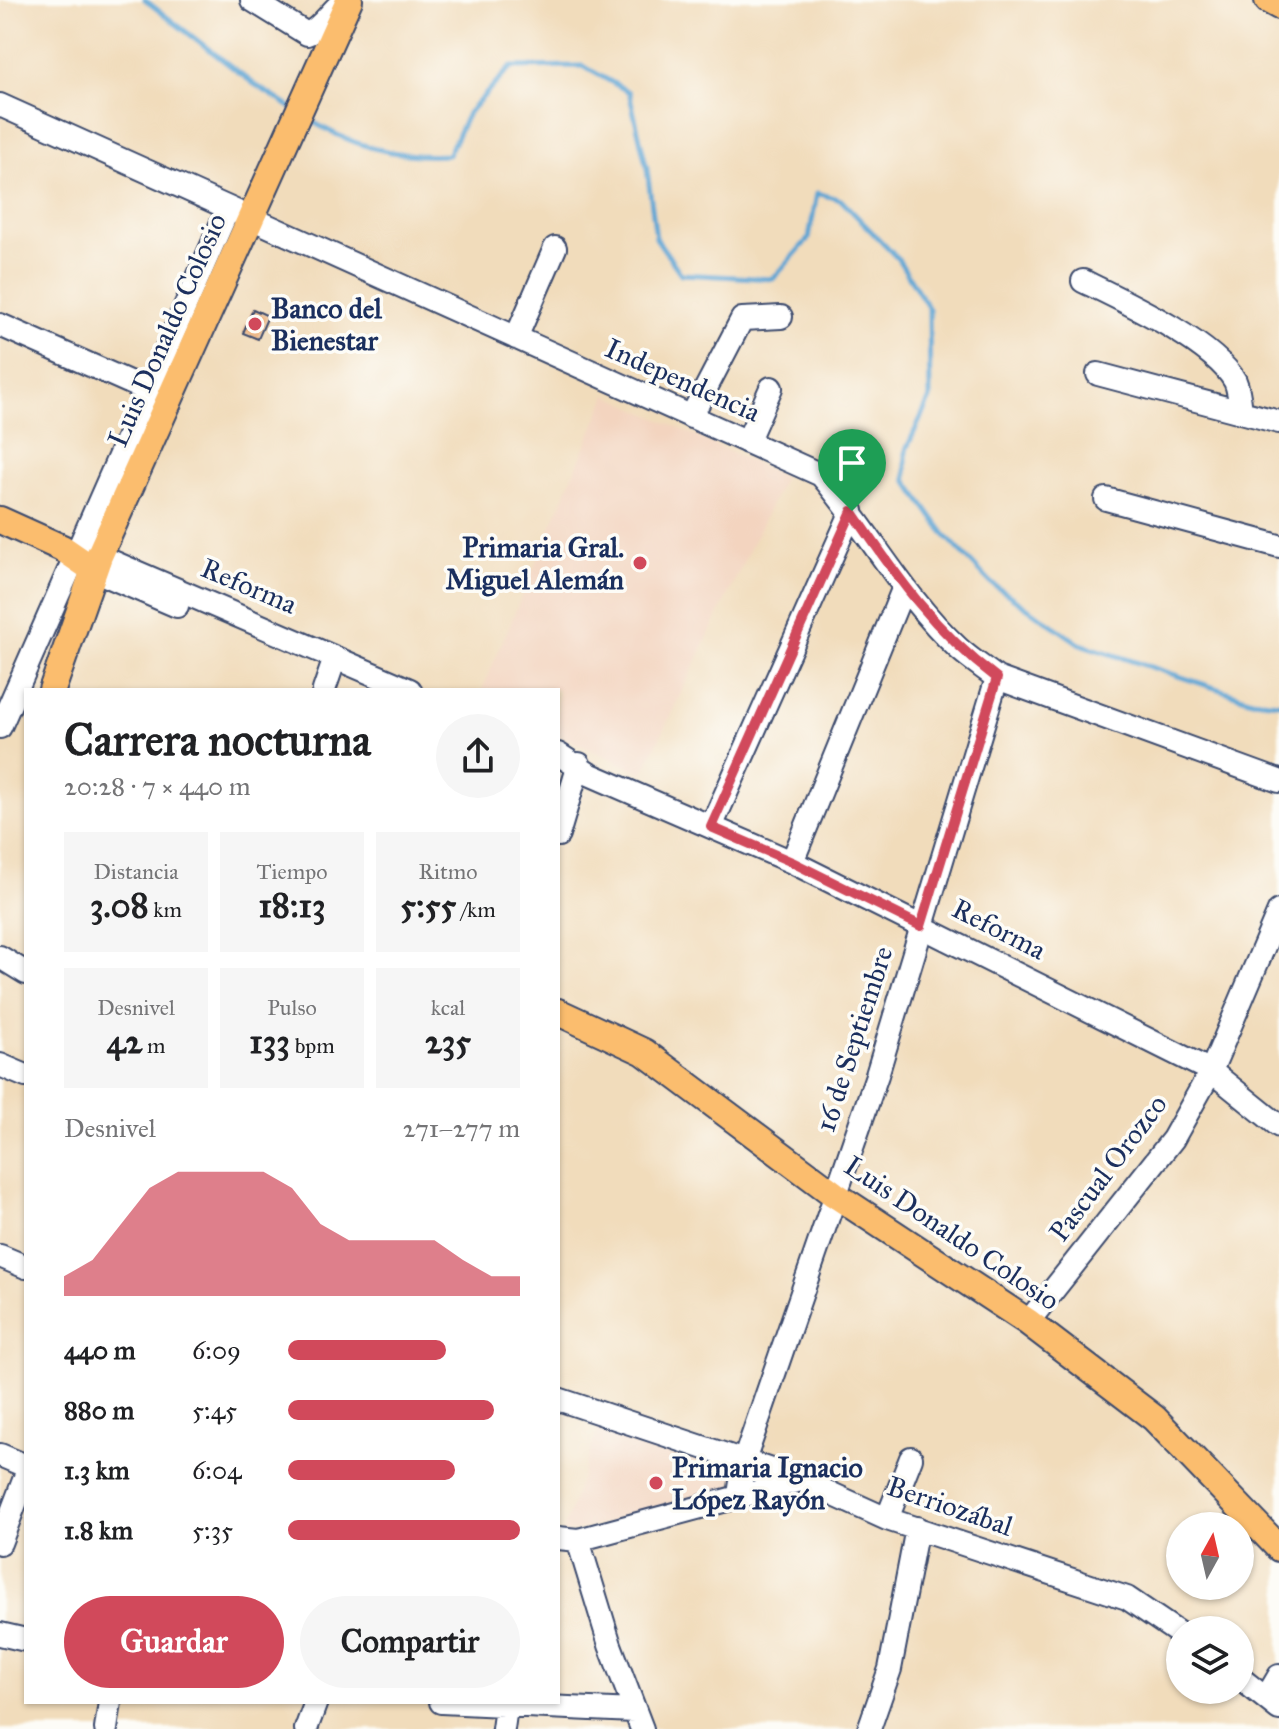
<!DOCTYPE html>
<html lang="es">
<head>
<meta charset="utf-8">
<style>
	:root { --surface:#fff; --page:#f6f6f6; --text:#202124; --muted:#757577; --accent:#d1495b }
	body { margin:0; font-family:"IM FELL Great Primer",serif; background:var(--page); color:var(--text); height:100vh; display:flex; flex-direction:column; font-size:30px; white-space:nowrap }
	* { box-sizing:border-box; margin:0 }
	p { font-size:26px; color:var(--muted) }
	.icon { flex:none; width:44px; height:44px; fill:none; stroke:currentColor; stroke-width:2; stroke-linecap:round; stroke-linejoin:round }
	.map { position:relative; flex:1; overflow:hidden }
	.side { position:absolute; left:24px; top:688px; width:536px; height:1016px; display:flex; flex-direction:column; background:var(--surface); border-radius:0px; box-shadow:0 2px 6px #0004 }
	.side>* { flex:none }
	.needle { width:52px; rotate:8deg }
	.buttons { position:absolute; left:1166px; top:1512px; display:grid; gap:16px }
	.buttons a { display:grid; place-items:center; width:88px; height:88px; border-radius:50%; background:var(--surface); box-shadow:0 2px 6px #0004; font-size:40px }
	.pin { position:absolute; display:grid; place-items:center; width:68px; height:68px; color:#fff; margin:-82px -34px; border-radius:50% 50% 50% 0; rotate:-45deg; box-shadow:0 0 8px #0007 }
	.pin .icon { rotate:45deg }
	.round { display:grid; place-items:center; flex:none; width:84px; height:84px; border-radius:42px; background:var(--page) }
	.overview { display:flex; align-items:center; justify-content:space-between; height:136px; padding:0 40px }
	h1 { font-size:44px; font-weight:700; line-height:60px }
	.figures { display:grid; grid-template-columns:repeat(3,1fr); gap:12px; height:136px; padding:8px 40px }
	.figures div { display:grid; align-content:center; border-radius:0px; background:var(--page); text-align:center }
	.figures b { font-size:34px; font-weight:700 }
	.figures small { font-size:22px; font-weight:400 }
	.figures p { font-size:22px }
	.chart { height:224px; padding:16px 40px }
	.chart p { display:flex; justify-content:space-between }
	.chart svg { width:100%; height:144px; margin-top:8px; fill:var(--accent); opacity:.7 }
	.cta { display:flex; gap:16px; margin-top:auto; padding:16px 40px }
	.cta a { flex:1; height:92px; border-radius:48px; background:var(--accent); color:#fff; font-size:32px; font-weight:700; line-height:92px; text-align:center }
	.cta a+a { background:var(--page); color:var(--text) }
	ul { padding:0 40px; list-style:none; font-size:26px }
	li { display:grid; grid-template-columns:128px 96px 1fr; align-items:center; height:60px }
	li i { height:20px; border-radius:10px; background:var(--accent) }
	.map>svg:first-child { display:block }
	.built { fill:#f3d4bf }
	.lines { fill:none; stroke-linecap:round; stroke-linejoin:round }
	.stream { stroke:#5da4d3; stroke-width:5 }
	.building { fill:#eaad78 }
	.minor-casing { stroke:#3b496c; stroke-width:26 }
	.major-casing { stroke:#3b496c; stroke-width:30 }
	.minor { stroke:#fff; stroke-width:22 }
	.major { stroke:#fbbd6e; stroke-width:26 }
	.route-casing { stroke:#fff; stroke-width:16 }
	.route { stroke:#d1495b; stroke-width:10 }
	.poi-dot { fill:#d1495b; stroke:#fdfcf7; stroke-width:3 }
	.labels { text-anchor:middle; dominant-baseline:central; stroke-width:7; stroke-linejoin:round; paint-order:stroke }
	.poi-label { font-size:28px; font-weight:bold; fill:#1b2f5e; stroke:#fdfcf7; text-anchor:start }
	.street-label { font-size:28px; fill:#1b2f5e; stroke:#fdfcf7 }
</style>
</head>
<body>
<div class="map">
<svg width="1279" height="1729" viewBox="0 0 1279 1729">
	<rect width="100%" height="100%" fill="#fdfcf7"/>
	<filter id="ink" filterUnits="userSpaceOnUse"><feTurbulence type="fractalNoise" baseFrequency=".0125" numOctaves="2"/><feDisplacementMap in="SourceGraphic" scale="16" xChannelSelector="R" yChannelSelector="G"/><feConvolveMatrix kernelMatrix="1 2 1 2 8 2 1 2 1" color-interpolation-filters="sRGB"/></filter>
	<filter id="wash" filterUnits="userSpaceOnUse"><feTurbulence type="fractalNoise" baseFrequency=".006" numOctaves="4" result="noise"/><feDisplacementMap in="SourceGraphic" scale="32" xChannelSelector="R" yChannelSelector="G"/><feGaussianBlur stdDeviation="1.8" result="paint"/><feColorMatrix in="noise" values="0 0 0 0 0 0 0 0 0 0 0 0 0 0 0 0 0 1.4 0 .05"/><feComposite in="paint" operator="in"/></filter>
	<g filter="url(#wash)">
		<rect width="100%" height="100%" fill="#f1dcbb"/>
		<path class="built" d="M607 395 784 477 643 773 558 735V690H482Z
			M598 1428 736 1471 729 1495 562 1534Z"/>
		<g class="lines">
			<path class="stream" d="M145 0 254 84 293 109
				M305 117C350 146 394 158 448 155L468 113 511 67 583 66 629 92 647 169 656 238 681 274 773 279 809 238 817 193 841 200 898 259 929 309 930 398 906 450V480L946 536 991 583 1080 644 1252 700 1279 703"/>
		</g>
		<g id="blocks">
			<path class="building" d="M253 309 268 316 258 339 243 333Z"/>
		</g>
	</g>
	<g filter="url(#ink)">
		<use href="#blocks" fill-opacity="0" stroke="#3b496c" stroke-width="2"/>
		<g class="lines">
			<defs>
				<path id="minor" d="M252 0 307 34C322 28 331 10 345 0
					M0 105 821 475C869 531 904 598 958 648 970 659 984 668 997 678L1279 781
					M1083 281C1124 301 1213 342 1235 381 1239 390 1240 402 1241 412
					M0 325 158 395
					M516 338 555 248
					M1098 374 1279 422
					M691 417 742 319 781 317
					M747 442 771 388
					M1106 499 1279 546
					M99 556 410 690
					M98 572 177 606
					M324 690 335 658
					M0 727 228 209
					M558 754 589 774 792 862 1211 1071 1279 1126
					M711 827 852 511
					M558 835 579 764
					M792 862 904 587
					M0 957 26 973
					M0 1065 26 1076
					M0 1256 26 1267
					M1028 1322 1173 1139 1211 1071 1279 911
					M558 1399 801 1480 887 1519 1127 1598 1180 1634
					M0 1455 26 1466
					M739 1495 744 1461 877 1075 997 678
					M887 1519 911 1458
					M558 1538 578 1540 801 1480
					M578 1540 610 1645 642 1729
					M0 1543 26 1475
					M0 1634 26 1640
					M1240 1678 1279 1709
					M1266 1698 1279 1676
					M441 1702 634 1711
					M106 1729 110 1702
					M306 1729 316 1702
					M503 1729 506 1707
					M869 1729 890 1669 917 1528"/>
				<path id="major" d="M1268 0 1279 6
					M0 520 62 548 94 570
					M52 690 99 556 349 0
					M558 1012 644 1052 834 1194 1028 1322 1154 1418 1279 1548"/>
			</defs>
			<use href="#minor" class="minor-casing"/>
			<use href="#major" class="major-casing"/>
			<use href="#minor" class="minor"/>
			<use href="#major" class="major"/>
		</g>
	</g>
	<g class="lines" filter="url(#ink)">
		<defs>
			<path id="route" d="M852 511C897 577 933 630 997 678L921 926 792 862 711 827Z"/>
		</defs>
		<use href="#route" class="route-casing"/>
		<use href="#route" class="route"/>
	</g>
	<g class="poi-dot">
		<circle cx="255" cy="324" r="8"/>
		<circle cx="640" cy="563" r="8"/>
		<circle cx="656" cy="1483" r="8"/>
	</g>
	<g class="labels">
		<g class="poi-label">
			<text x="271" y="308">Banco del<tspan x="271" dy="32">Bienestar</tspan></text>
			<text x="624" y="547" text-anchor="end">Primaria Gral.<tspan x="624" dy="32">Miguel Alemán</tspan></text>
			<text x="672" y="1467">Primaria Ignacio<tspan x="672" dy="32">López Rayón</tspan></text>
		</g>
		<g class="street-label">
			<text transform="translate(167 330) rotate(-66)">Luis Donaldo Colosio</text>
			<text transform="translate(683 380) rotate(24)">Independencia</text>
			<text transform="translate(249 586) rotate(23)">Reforma</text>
			<text transform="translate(999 929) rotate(27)">Reforma</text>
			<text transform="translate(854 1039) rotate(-72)">16 de Septiembre</text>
			<text transform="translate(1108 1168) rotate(-53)">Pascual Orozco</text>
			<text transform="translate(952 1233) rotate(34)">Luis Donaldo Colosio</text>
			<text transform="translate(950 1506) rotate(19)">Berriozábal</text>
		</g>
	</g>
</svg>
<div class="buttons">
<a><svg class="needle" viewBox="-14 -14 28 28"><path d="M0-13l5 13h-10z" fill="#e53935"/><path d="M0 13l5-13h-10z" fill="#757577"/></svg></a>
<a><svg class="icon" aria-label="layers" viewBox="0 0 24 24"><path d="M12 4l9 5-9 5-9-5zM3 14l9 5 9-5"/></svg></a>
</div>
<div class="pin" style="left:852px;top:511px;background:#1e9e55"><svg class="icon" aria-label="arrive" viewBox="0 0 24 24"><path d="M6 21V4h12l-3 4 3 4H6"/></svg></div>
<section class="side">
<div class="overview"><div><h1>Carrera nocturna</h1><p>20:28 · 7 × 440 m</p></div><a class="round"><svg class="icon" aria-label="share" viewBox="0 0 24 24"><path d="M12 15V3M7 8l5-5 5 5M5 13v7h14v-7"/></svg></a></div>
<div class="figures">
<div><p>Distancia</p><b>3.08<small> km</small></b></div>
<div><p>Tiempo</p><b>18:13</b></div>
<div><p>Ritmo</p><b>5:55<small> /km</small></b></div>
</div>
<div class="figures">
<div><p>Desnivel</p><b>42<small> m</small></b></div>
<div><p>Pulso</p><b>133<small> bpm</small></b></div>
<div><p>kcal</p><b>235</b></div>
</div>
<div class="chart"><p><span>Desnivel</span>271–277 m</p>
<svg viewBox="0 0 160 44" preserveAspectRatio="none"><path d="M0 44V38L10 33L20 22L30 11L40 6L50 6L60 6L70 6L80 11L90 22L100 27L110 27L120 27L130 27L140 33L150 38L160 38V44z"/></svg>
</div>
<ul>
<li><b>440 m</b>6:09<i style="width:68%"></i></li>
<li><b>880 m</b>5:45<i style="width:89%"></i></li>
<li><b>1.3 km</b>6:04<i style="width:72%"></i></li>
<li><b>1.8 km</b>5:35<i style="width:100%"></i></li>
</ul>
<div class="cta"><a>Guardar</a><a>Compartir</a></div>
</section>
</div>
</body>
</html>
